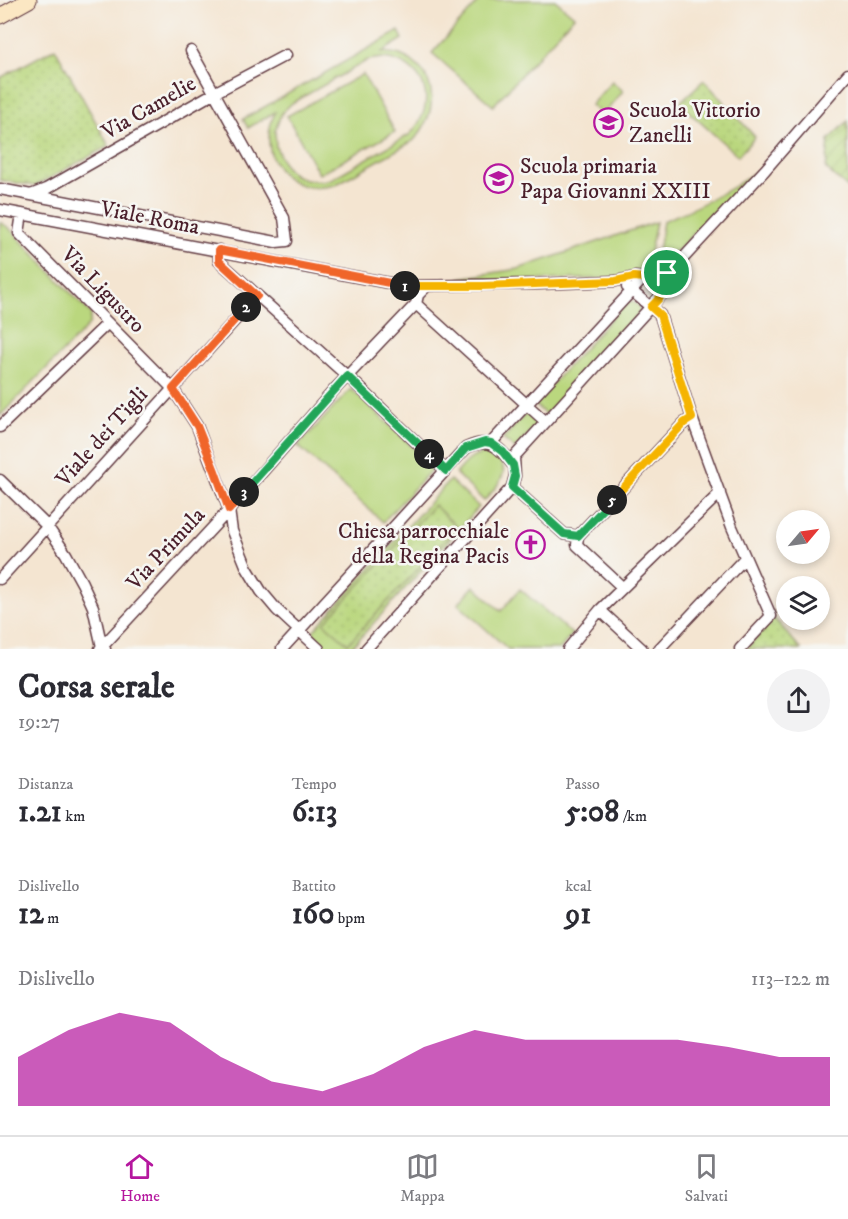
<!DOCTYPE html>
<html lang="it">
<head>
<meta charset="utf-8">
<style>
	:root { --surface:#fff; --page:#f2f2f3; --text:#2b2b33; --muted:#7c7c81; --line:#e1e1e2; --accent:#b5179e }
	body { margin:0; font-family:"IM FELL DW Pica",serif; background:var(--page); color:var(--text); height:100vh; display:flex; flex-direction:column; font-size:22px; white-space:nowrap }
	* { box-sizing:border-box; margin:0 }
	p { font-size:20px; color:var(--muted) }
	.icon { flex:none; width:33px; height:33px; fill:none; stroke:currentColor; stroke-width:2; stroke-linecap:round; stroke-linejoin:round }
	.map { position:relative; height:649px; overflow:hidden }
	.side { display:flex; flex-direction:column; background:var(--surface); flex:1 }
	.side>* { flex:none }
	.needle { width:39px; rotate:61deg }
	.buttons { position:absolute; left:776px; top:510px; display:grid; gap:12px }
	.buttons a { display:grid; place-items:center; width:54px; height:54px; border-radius:50%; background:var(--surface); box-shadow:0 3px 9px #0003; font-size:30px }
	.pin { position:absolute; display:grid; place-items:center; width:51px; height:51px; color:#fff; margin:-26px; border:3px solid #fff; border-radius:50%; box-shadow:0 2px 6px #0007 }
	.km { position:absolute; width:30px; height:30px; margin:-15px; border-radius:50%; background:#222; color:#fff; font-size:16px; line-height:30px; text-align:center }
	.round { display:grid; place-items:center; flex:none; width:63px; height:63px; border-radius:32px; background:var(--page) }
	.head { display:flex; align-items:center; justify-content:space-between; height:102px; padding:0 18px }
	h1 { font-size:33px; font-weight:700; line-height:45px }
	.metrics { display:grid; grid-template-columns:repeat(3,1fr); gap:9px; height:102px; padding:6px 18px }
	.metrics div { display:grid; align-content:center }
	.metrics b { font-size:30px; font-weight:700 }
	.metrics small { font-size:16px; font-weight:400 }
	.metrics p { font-size:16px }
	.chart { height:168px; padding:12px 18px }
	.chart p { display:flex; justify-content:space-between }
	.chart svg { width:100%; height:108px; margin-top:6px; fill:var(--accent); opacity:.7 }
	.menu { display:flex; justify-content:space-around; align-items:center; height:84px; border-top:2px solid var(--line); background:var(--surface); font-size:16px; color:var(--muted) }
	.menu a { display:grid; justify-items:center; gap:3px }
	.menu .selected { color:var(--accent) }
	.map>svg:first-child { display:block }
	.grass { fill:#bad77e; stroke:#827b54; stroke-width:1.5; fill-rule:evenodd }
	.park { fill:url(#park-dots); stroke:#827b54; stroke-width:1.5 }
	.garden { fill:url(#garden-furrows); stroke:#827b54; stroke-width:1.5 }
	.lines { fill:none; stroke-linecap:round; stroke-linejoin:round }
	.minor-casing { stroke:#643d44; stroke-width:13 }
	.secondary-casing { stroke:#643d44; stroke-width:17 }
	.minor { stroke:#fff; stroke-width:10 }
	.secondary { stroke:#fbe7c3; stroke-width:15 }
	.split-1-casing { stroke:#fff; stroke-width:12 }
	.split-2-casing { stroke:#fff; stroke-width:12 }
	.split-3-casing { stroke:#fff; stroke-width:12 }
	.split-4-casing { stroke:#fff; stroke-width:12 }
	.split-5-casing { stroke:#fff; stroke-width:12 }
	.split-6-casing { stroke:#fff; stroke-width:12 }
	.split-1 { stroke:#f5b400; stroke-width:8 }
	.split-2 { stroke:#f0652b; stroke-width:8 }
	.split-3 { stroke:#f0652b; stroke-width:8 }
	.split-4 { stroke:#22a559; stroke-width:8 }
	.split-5 { stroke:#22a559; stroke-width:8 }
	.split-6 { stroke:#f5b400; stroke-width:8 }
	.labels { text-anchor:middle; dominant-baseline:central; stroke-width:5; stroke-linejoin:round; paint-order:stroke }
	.street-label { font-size:22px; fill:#4a1f2b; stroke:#f6f6f2 }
	.poi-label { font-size:22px; fill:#4a1f2b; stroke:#f6f6f2; text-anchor:start }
</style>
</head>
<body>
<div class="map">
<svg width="848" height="649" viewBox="0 0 848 649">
	<defs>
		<pattern id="park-dots" width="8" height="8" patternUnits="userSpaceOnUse" patternTransform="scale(1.5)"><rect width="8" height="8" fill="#bad77e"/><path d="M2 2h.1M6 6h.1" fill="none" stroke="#a1b86d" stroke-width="1.8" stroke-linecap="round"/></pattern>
		<pattern id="garden-furrows" width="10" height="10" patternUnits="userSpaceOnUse" patternTransform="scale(1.5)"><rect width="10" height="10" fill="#bad77e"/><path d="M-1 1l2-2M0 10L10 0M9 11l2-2" fill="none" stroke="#a1b86d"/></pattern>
	</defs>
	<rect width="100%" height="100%" fill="#f6f6f2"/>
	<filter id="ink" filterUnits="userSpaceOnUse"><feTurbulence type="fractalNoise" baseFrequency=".0167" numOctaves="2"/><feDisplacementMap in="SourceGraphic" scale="12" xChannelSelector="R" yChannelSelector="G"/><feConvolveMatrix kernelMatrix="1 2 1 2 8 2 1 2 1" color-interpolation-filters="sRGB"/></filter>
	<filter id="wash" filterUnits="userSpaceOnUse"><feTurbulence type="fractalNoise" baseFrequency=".008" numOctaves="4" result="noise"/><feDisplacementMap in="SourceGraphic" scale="24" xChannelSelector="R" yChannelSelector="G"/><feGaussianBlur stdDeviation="1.35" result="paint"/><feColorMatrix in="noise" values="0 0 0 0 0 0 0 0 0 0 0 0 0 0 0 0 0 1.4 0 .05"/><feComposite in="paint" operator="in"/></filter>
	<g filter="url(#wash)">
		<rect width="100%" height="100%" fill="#f4e5d1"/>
		<path class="grass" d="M480 0H555L574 16 493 106 432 53Z
			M399 31 403 39 382 52C388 53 395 53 400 55 440 71 439 114 413 141L335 185C287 198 255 157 275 112L248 128 243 119ZM383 58C426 63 440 104 409 135L331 179 323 181 307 180 294 175 284 165 276 147 275 131 281 114 292 103 368 60Z
			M363 74 395 132 319 174 287 116Z
			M612 81 623 91 603 115 591 105Z
			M756 172 715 219 711 215 680 248 667 256 670 262 663 265 659 262 657 258 663 221C697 208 726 193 756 172Z
			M0 222 9 228 91 314 89 325 0 416Z
			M656 222 647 267 633 275 620 278 460 282V278L518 269Z
			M632 301 640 307 639 314 546 415 534 404 626 302Z
			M351 389 434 467 383 522 298 446Z
			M527 412 539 422 515 449 503 439Z
			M488 453C517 466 499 485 484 501L456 474C465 463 472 454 488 453Z
			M450 480 479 507 350 649H326L314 637 313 631Z
			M474 586 501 611 520 589 572 634 560 649H508L458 604Z"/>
		<path class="park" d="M55 48 109 146 35 186 0 180V78Z
			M704 80 755 137 738 156 679 103Z
			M434 505 457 527 348 644 324 623Z
			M774 618 801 649H746Z"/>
		<path class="garden" d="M848 121V188L826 169 829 140Z"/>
	</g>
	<g filter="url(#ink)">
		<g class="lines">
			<defs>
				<path id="minor" d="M0 189 276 242 287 241 284 218 191 51
					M31 195 46 189 214 93 286 55
					M0 210 405 286 538 284 616 281 635 277 643 278
					M22 214 19 233 173 389 197 426 229 510 232 531 247 568 261 591 277 610 319 649
					M219 250V261L356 384 446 471
					M667 273 677 265 765 170 848 74
					M627 287 660 315 692 418 732 527 771 616 740 649
					M416 304 546 422
					M0 427 108 323
					M0 480 47 526 66 554 82 583 93 607 102 647 105 649
					M512 487 564 534 578 536
					M578 536 684 423 692 418
					M578 536 577 545 622 587
					M0 579 257 296
					M600 610 642 649
					M100 649 229 510 335 389 416 304 418 295 426 287
					M282 649 466 448C490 437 499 446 513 465
					M366 649 512 487 515 476 514 457 665 291 669 282 667 273 658 268 651 270 491 443
					M568 649 600 610 720 493
					M659 649 744 559"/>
				<path id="secondary" d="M0 16 29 0"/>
			</defs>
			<use href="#minor" class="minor-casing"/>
			<use href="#secondary" class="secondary-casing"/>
			<use href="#minor" class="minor"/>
			<use href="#secondary" class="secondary"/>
		</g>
	</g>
	<g class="lines" filter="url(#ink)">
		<defs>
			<path id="split-1" d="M405 286H482L616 281 634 277 643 278 654 268 663 269 667 273"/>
			<path id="split-2" d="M246 307 257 296 219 261V250L405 286"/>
			<path id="split-3" d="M244 492 229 510 215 471 197 426 173 389 246 307"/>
			<path id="split-4" d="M244 492 347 376 429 454"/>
			<path id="split-5" d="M429 454 446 471 466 448 485 442 491 443 503 452 513 465 515 476 512 487 564 534 578 536 612 500"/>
			<path id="split-6" d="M612 500 684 423 692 418 660 315 651 307C660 297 673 287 667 273"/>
		</defs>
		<use href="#split-1" class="split-1-casing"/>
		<use href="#split-2" class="split-2-casing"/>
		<use href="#split-3" class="split-3-casing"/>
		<use href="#split-4" class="split-4-casing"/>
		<use href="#split-5" class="split-5-casing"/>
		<use href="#split-6" class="split-6-casing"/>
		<use href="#split-1" class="split-1"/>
		<use href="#split-2" class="split-2"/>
		<use href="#split-3" class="split-3"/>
		<use href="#split-4" class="split-4"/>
		<use href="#split-5" class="split-5"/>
		<use href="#split-6" class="split-6"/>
	</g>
	<defs>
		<symbol id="school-ring" viewBox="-11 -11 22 22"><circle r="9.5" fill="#f6f6f2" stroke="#b5179e" stroke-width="1.5"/><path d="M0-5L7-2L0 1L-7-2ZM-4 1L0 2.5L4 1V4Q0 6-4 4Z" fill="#b5179e"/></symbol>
		<symbol id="church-ring" viewBox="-11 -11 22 22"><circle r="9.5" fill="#f6f6f2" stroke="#b5179e" stroke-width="1.5"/><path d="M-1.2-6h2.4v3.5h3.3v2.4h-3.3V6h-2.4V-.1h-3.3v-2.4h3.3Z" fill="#b5179e"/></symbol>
	</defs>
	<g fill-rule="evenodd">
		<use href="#school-ring" x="592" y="106" width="33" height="33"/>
		<use href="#school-ring" x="482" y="162" width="33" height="33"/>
		<use href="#church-ring" x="514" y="528" width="33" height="33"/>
	</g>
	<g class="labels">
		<g class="street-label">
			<text transform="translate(149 108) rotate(-30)">Via Camelie</text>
			<text transform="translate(150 218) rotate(11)">Viale Roma</text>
			<text transform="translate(103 290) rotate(46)">Via Ligustro</text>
			<text transform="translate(102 437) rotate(-48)">Viale dei Tigli</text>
			<text transform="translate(166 549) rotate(-47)">Via Primula</text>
		</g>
		<g class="poi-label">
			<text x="629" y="110">Scuola Vittorio<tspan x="629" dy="25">Zanelli</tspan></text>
			<text x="520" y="166">Scuola primaria<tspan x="520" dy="25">Papa Giovanni XXIII</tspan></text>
			<text x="509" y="531" text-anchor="end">Chiesa parrocchiale<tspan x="509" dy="25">della Regina Pacis</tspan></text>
		</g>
	</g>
</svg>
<div class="buttons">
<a><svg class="needle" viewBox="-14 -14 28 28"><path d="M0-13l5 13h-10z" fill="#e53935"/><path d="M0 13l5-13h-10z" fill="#7c7c81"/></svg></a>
<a><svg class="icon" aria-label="layers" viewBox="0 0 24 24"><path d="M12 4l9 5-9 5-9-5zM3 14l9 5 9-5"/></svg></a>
</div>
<div class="pin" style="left:667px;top:273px;background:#1e9e55"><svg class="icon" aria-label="arrive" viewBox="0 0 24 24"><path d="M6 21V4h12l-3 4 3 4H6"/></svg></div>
<b class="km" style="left:405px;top:286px">1</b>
<b class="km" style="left:246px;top:307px">2</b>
<b class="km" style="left:244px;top:492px">3</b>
<b class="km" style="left:429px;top:454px">4</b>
<b class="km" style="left:612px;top:500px">5</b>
</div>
<section class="side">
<div class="head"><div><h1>Corsa serale</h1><p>19:27</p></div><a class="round"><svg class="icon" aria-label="share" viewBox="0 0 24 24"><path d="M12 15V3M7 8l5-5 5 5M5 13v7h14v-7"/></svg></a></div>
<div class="metrics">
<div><p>Distanza</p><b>1.21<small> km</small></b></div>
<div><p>Tempo</p><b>6:13</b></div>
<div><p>Passo</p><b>5:08<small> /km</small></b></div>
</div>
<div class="metrics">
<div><p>Dislivello</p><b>12<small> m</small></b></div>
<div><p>Battito</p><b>160<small> bpm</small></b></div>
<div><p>kcal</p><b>91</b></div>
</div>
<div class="chart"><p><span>Dislivello</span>113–122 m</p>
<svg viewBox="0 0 160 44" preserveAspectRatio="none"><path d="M0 44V24L10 13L20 6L30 10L40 24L50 34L60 38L70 31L80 20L90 13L100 17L110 17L120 17L130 17L140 20L150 24L160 24V44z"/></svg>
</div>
</section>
<nav class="menu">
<a class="selected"><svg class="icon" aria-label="home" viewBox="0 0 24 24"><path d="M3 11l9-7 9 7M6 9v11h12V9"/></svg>Home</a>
<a><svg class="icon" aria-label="map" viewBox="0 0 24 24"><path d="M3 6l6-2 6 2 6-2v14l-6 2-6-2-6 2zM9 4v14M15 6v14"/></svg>Mappa</a>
<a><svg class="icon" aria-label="saved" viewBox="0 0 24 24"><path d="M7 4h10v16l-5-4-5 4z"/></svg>Salvati</a>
</nav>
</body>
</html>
